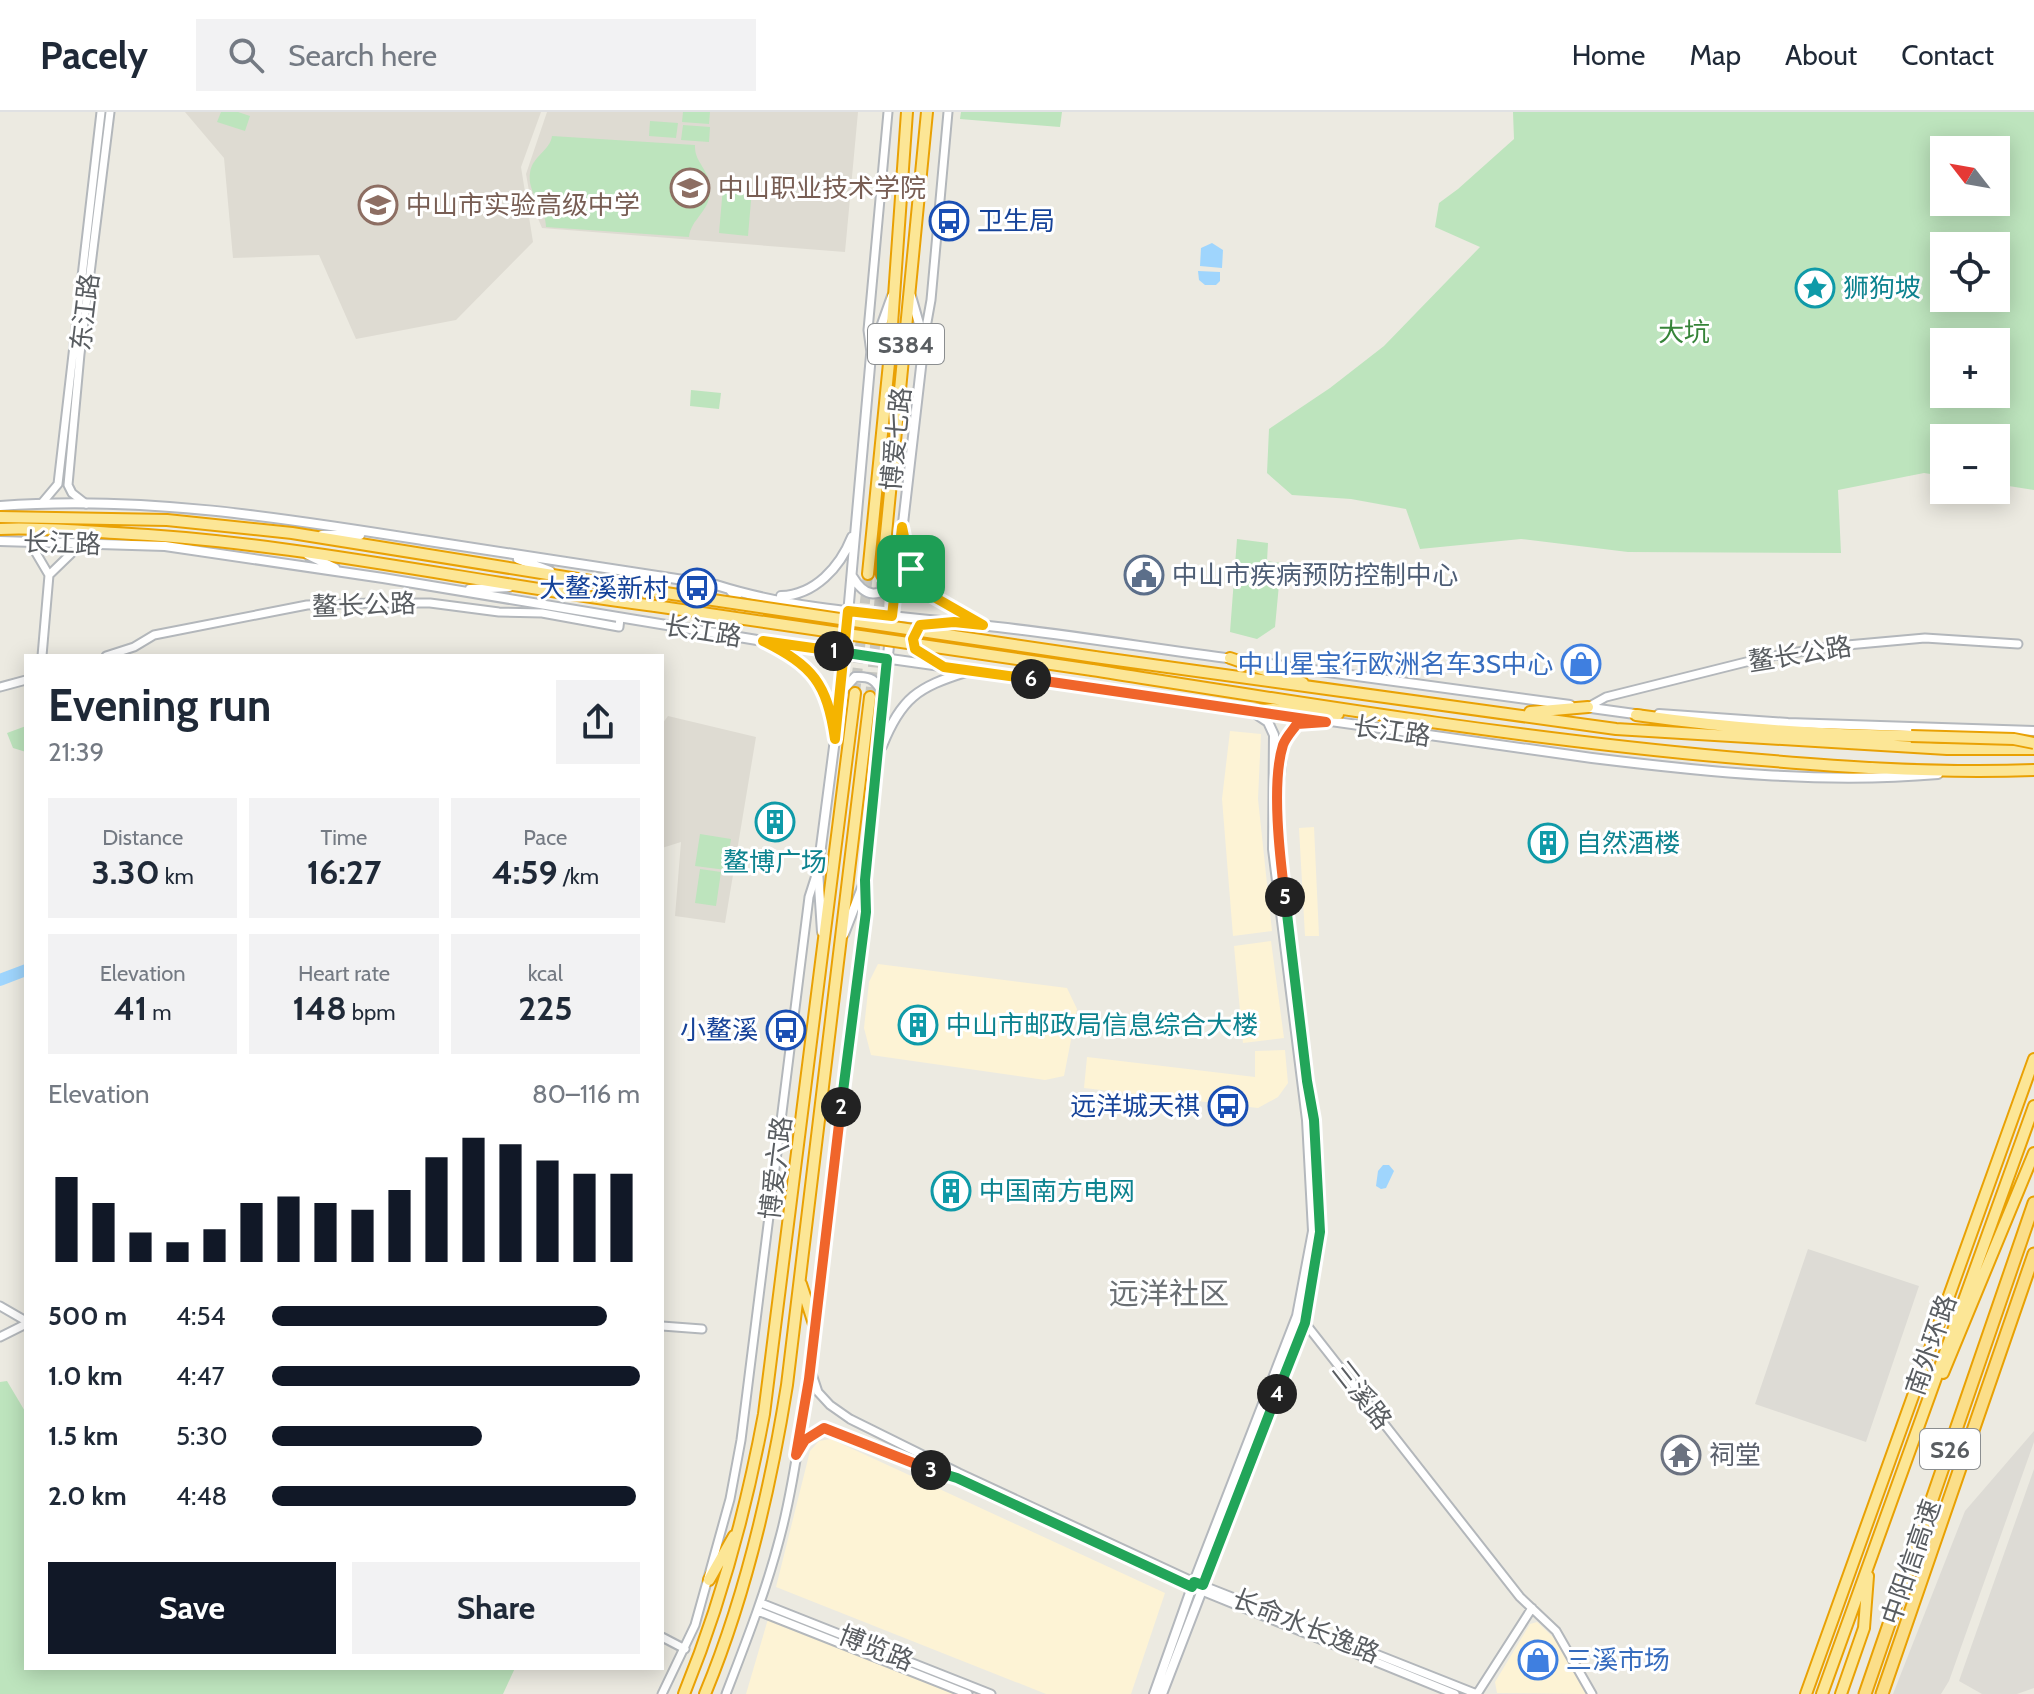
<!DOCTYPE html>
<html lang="en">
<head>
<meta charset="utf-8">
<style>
	:root { --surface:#fff; --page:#f2f2f3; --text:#1f2937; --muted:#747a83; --line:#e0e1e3; --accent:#111827 }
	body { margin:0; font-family:Cabin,"Noto Sans SC",sans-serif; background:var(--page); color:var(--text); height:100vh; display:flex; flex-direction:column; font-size:30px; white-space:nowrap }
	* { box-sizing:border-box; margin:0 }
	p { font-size:26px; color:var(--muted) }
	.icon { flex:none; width:44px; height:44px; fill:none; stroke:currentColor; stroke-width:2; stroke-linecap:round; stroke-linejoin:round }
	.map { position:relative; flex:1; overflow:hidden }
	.panel { position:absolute; left:24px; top:542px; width:640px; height:1016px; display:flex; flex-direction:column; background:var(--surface); border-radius:0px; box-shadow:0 4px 20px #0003 }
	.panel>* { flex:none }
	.needle { width:52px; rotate:301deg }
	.controls { position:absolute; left:1930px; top:24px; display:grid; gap:16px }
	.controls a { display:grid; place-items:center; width:80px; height:80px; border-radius:0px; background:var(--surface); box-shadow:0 4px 20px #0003; font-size:40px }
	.pin { position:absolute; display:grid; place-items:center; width:68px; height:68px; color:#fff; margin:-34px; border-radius:16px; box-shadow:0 4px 12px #0006 }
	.km { position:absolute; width:40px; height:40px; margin:-20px; border-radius:50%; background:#222; color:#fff; font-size:22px; line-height:40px; text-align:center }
	.round { display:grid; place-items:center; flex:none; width:84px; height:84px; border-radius:0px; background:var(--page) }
	.headline { display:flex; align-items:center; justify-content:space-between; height:136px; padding:0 24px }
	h1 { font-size:44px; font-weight:700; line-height:60px }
	.stats { display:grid; grid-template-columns:repeat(3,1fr); gap:12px; height:136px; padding:8px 24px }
	.stats div { display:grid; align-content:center; border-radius:0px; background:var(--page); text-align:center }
	.stats b { font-size:34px; font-weight:700 }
	.stats small { font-size:22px; font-weight:400 }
	.stats p { font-size:22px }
	.chart { height:224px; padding:16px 24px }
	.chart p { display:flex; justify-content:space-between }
	.chart svg { width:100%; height:144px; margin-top:8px; stroke:var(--accent); stroke-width:6 }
	.primary-button { display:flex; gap:16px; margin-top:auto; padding:16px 24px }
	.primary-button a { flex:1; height:92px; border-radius:0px; background:var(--accent); color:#fff; font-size:32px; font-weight:700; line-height:92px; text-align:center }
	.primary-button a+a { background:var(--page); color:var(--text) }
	ul { padding:0 24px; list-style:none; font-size:26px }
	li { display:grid; grid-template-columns:128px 96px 1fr; align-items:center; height:60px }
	li i { height:20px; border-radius:10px; background:var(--accent) }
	header { display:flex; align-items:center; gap:48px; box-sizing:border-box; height:112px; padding:0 40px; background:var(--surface); border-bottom:2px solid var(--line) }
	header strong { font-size:38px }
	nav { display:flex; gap:44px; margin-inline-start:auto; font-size:28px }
	.search { width:560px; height:72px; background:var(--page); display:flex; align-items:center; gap:20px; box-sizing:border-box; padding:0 28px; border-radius:0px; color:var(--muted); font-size:30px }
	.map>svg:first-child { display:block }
	.commercial { fill:#fdf3d5 }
	.industrial { fill:#dddbd5 }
	.education { fill:#dedbd2 }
	.green { fill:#bde4bd; fill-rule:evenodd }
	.water { fill:#9fd5fd }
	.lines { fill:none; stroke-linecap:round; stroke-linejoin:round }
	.river { stroke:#9fd5fd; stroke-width:12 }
	.trunk-tunnel { stroke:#c7c7c1; stroke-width:10; stroke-dasharray:10 5; stroke-linecap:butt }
	.tertiary-casing { stroke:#b3b7bb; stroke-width:11 }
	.secondary-casing { stroke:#b4b8bd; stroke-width:12 }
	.trunk-casing { stroke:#e9a104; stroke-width:14 }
	.motorway-casing { stroke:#e9a104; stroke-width:15 }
	.tertiary { stroke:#fff; stroke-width:7 }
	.secondary { stroke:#fff; stroke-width:8 }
	.trunk { stroke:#fce696; stroke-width:10 }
	.motorway { stroke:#fbde89; stroke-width:11 }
	.trunk-bridge-casing { stroke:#e9a104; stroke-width:14; stroke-linecap:butt }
	.trunk-bridge { stroke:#fce696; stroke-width:10 }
	.split-1-casing { stroke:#fff; stroke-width:16 }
	.split-2-casing { stroke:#fff; stroke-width:16 }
	.split-3-casing { stroke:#fff; stroke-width:16 }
	.split-4-casing { stroke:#fff; stroke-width:16 }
	.split-5-casing { stroke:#fff; stroke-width:16 }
	.split-6-casing { stroke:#fff; stroke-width:16 }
	.split-7-casing { stroke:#fff; stroke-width:16 }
	.split-1 { stroke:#f5b400; stroke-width:10 }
	.split-2 { stroke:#22a559; stroke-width:10 }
	.split-3 { stroke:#f0652b; stroke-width:10 }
	.split-4 { stroke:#22a559; stroke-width:10 }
	.split-5 { stroke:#22a559; stroke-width:10 }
	.split-6 { stroke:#f0652b; stroke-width:10 }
	.split-7 { stroke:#f5b400; stroke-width:10 }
	.labels { text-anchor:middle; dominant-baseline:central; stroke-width:6; stroke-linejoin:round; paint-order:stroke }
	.shield { fill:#fff; stroke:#8b8e90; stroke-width:2 }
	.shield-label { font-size:24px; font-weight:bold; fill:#595d61 }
	.education-label { font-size:26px; fill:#785e54; stroke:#fff; text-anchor:start }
	.transit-label { font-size:26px; fill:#164399; stroke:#fff; text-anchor:end }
	.culture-label { font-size:26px; fill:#0d838f; stroke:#fff; text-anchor:start }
	.street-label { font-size:26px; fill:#595d61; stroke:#fff }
	.park-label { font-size:26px; fill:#368439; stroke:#fff }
	.service-label { font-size:26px; fill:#4e5e75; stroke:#fff; text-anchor:start }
	.shop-label { font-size:26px; fill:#366cbe; stroke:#fff; text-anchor:end }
	.worship-label { font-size:26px; fill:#5b616d; stroke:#fff; text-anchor:start }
	.quarter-label { font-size:30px; fill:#6a6f73; stroke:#fff }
</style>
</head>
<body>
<header>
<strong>Pacely</strong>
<div class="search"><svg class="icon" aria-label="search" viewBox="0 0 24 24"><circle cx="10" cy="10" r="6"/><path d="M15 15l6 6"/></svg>Search here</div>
<nav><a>Home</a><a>Map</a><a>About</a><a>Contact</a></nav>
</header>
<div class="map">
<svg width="2034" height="1582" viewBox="0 0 2034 1582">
	<rect width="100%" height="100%" fill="#eceae1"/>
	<path class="commercial" d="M1230 619 1261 622 1258 687 1272 819 1233 824 1222 687Z
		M1314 715 1319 824H1305L1299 716Z
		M1271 829 1284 926 1243 931 1234 834Z
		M878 852 1067 876 1077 897 1064 964 1045 968 871 943 864 916 869 870Z
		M1285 938 1288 971 1278 985 1258 996 1084 976 1087 945 1255 965V939Z
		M831 1327 1165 1481 1131 1582H1046L776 1475 810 1339 819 1329Z
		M768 1507 958 1582H746Z
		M1537 1510 1554 1526 1587 1582 1497 1581 1495 1570 1530 1512Z"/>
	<path class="industrial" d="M1808 1137 1919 1174 1866 1330 1755 1292Z
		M2034 1319V1330L1949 1569 1941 1582H1893L1965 1399Z
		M2034 1357V1576L2017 1582H1982L1959 1569Z"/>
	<path class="education" d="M185 0H541L521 55 533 130 456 208 356 227 319 143 233 146 224 46Z
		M547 0H858L845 140 542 116 531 90 526 62Z
		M668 604 756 625 725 811 675 804 681 730 662 736V612Z"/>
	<path class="green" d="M221 0H238L250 4 245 19 217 10Z
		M683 0H710L709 12 682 10Z
		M961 0H1062L1060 15 960 7Z
		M1513 0H2034V378L1996 372V326H1944V364L1924 361 1838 378 1841 441 1628 440 1521 427 1420 437 1406 397 1351 387 1292 383 1267 361 1269 317 1330 276 1384 234 1480 135 1435 115 1439 91 1458 77 1514 27ZM1944 38H1996V90H1944ZM1944 134H1996V186H1944ZM1944 230H1996V282H1944Z
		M650 9 678 11 676 26 649 24Z
		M683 13 710 15 709 30 681 28Z
		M552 24 695 33C694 52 711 57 710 80 709 100 691 107 689 125L546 115C546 95 527 82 530 61 532 44 550 39 552 24Z
		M723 75 752 77 748 124 719 121Z
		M691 278 721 281 719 297 690 294Z
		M1237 427 1268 431 1267 449 1281 451 1275 515 1257 527 1230 520Z
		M26 614V640L13 636 7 621Z
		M700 722 731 727 726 758 695 754Z
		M700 757 721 760 716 794 695 791Z
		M7 1269 26 1301V1556H515L503 1582H0V1270Z"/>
	<path class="water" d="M1212 131 1223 138 1222 156 1200 154 1201 136Z
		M1198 159 1220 160V169L1216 173H1205L1199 168Z
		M1383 1053H1389L1394 1059 1386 1076 1381 1077 1376 1074 1378 1059Z"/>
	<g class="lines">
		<path class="river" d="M0 868 26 858"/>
		<path class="trunk-tunnel" d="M855 581 868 462
			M870 585 882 463"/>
		<defs>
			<path id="tertiary" d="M924 227 931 188 948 0
				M871 241 868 218 888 0
				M42 391 58 372 101 0
				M86 392 72 381 68 373 80 242 110 0
				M29 429 49 463
				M42 544 49 463 82 431
				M106 544 134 535 154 523 307 493 373 491H430L499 500 542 501 619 515 620 506
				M0 575 26 568
				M1588 595 1606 585 1766 545 1836 534 1925 526 2018 532
				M0 1194 26 1209
				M1305 1211 1520 1485 1556 1519 1592 1582
				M662 1214 702 1217
				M0 1225 26 1212
				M810 1256 818 1280 830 1293 850 1307 959 1361 1194 1470 1477 1582 1532 1496
				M800 1337C809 1321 819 1315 836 1319L924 1356 957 1366 1192 1475 1455 1582
				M761 1491 991 1582
				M758 1499 968 1582
				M662 1525 685 1537
				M662 1582 695 1513 730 1387 741 1328 809 785 817 760
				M726 1582C746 1530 766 1479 780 1425 794 1373 800 1319 809 1267L866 800 865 772"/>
			<path id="secondary" d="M0 394C140 383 284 406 422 428 520 443 618 458 716 473 801 500 892 503 980 513 1065 522 1149 536 1234 547
				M322 423H360
				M904 423 911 457 927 481 978 511
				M0 429 165 434 383 466 763 529 1592 646C1706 660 1823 672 1938 662
				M308 443 335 456
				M518 447 550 459
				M852 464C865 486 880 488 895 466
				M470 477 509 475
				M781 484C815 483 840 455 852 425
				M892 507 924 229 911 184
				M933 512 920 513 913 527 915 537 938 552
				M721 522C738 516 739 508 741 491L730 478
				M771 533C805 551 827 574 833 613
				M1247 549 1570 593
				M841 580 855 565C871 564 876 568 883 582
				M1584 595 1642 603
				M1659 602 1788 611 2034 619
				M882 634C901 586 918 575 966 560
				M822 820 818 758 841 581 871 243 892 184
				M844 822 865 768 890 524
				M1154 1582 1192 1475 1297 1204 1313 1119 1307 1008 1273 737 1274 623 1268 610 1256 602
				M1162 1582 1305 1211 1320 1120 1314 1008 1307 969 1279 736 1278 679 1283 635 1297 612 1307 611"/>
			<path id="trunk" d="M0 405 167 408 292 421 659 480
				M0 417C38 415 77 419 115 421 297 430 475 471 655 494
				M868 462 890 241 907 0
				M882 463 927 0
				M1095 545 1616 617 1947 637H2034
				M1230 546 1303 571
				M1092 558C1302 591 1514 626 1726 645 1828 654 1931 662 2034 658
				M1252 599 1273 597 1338 602
				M1530 600 1588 595
				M1636 603C1728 616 1818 623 1911 624
				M801 1172 814 1212
				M1943 1261 2034 1041
				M709 1468 734 1424
				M684 1582C721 1491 746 1399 764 1302L855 581
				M705 1582C746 1483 770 1379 787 1273L870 585
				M1806 1582 2034 947
				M1822 1582 2034 994
				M1841 1582 1864 1516 1868 1464"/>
			<path id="motorway" d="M1865 1582 2034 1091
				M1882 1582 2034 1142"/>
		</defs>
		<use href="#tertiary" class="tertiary-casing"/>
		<use href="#secondary" class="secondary-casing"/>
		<use href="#trunk" class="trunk-casing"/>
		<use href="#motorway" class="motorway-casing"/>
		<use href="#tertiary" class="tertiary"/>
		<use href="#secondary" class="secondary"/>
		<use href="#trunk" class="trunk"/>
		<use href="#motorway" class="motorway"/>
		<defs>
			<path id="trunk-bridge" d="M659 480 1095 545
				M655 494 1092 558
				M1911 624 2014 627 2034 631"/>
		</defs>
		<use href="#trunk-bridge" class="trunk-bridge-casing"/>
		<use href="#trunk-bridge" class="trunk-bridge"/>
	</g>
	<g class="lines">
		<defs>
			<path id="split-1" d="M834 539 763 529C813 554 827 571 835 627L848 499 892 504 902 415 911 457"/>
			<path id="split-2" d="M834 539 887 547 865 768 866 800 841 995"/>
			<path id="split-3" d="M841 995 809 1267 796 1343 805 1328 824 1316 931 1358"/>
			<path id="split-4" d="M931 1358 957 1366 1192 1475 1194 1470 1203 1473 1277 1282"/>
			<path id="split-5" d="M1277 1282 1305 1211 1320 1120 1314 1008 1307 969 1285 785"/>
			<path id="split-6" d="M1031 567 1326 610 1297 612C1292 619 1286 625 1283 633 1271 671 1280 746 1285 785"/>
			<path id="split-7" d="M911 457 927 481 983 513 954 510 920 513 913 527 915 537 944 555 1031 567"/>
		</defs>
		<use href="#split-1" class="split-1-casing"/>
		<use href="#split-2" class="split-2-casing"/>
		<use href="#split-3" class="split-3-casing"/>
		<use href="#split-4" class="split-4-casing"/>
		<use href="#split-5" class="split-5-casing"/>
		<use href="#split-6" class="split-6-casing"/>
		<use href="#split-7" class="split-7-casing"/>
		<use href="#split-1" class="split-1"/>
		<use href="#split-2" class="split-2"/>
		<use href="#split-3" class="split-3"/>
		<use href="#split-4" class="split-4"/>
		<use href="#split-5" class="split-5"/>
		<use href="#split-6" class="split-6"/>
		<use href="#split-7" class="split-7"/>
	</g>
	<defs>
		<symbol id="university-ring" viewBox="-11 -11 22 22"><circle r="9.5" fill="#fff" stroke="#8d6e63" stroke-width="1.5"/><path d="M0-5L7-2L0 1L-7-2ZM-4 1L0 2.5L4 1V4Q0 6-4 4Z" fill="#8d6e63"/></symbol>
		<symbol id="school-ring" viewBox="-11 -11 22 22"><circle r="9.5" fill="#fff" stroke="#8d6e63" stroke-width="1.5"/><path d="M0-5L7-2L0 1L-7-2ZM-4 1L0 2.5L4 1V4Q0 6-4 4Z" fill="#8d6e63"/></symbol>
		<symbol id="bus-ring" viewBox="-11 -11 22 22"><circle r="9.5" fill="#fff" stroke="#1a4fb4" stroke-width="1.5"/><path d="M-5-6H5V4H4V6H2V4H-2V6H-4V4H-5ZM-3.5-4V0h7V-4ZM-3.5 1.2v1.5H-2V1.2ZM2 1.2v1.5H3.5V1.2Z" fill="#1a4fb4"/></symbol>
		<symbol id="sight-ring" viewBox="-11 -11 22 22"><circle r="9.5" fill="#fff" stroke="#0f9aa8" stroke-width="1.5"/><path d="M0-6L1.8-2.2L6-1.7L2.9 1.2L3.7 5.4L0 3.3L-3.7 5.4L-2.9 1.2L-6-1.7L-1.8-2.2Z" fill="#0f9aa8"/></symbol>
		<symbol id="civic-ring" viewBox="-11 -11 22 22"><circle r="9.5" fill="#fff" stroke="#5c6f8a" stroke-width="1.5"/><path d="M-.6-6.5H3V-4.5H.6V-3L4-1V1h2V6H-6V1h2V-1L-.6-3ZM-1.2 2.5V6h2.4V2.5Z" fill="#5c6f8a"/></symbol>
		<symbol id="shop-ring" viewBox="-11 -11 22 22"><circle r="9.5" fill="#fff" stroke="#3f7fe0" stroke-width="1.5"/><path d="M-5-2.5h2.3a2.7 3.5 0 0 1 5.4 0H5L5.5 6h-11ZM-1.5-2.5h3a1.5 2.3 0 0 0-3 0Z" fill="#3f7fe0"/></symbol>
		<symbol id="building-ring" viewBox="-11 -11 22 22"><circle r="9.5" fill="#fff" stroke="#0f9aa8" stroke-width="1.5"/><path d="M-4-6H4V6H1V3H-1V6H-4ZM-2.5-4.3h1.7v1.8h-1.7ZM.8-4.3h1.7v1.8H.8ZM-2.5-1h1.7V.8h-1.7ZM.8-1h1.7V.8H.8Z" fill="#0f9aa8"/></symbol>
		<symbol id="temple-ring" viewBox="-11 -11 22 22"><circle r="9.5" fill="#fff" stroke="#6b7280" stroke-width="1.5"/><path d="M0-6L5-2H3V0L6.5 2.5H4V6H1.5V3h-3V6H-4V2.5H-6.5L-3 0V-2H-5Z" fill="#6b7280"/></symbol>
	</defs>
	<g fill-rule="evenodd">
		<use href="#university-ring" x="668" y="54" width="44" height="44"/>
		<use href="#school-ring" x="356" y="71" width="44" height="44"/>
		<use href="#bus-ring" x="927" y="87" width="44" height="44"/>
		<use href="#sight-ring" x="1793" y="154" width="44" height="44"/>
		<use href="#civic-ring" x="1122" y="441" width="44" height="44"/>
		<use href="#bus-ring" x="675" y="454" width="44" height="44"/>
		<use href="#shop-ring" x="1559" y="530" width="44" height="44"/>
		<use href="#building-ring" x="753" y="688" width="44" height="44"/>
		<use href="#building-ring" x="1526" y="709" width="44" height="44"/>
		<use href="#building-ring" x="896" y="891" width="44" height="44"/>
		<use href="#bus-ring" x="764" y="896" width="44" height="44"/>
		<use href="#bus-ring" x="1206" y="972" width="44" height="44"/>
		<use href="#building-ring" x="929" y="1057" width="44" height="44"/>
		<use href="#temple-ring" x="1659" y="1321" width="44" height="44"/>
		<use href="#shop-ring" x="1516" y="1526" width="44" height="44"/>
	</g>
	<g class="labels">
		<g class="shield">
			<rect x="868" y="212" width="76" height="40" rx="6"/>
			<rect x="1920" y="1317" width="60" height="40" rx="6"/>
		</g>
		<g class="shield-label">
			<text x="906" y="232">S384</text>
			<text x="1950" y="1337">S26</text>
		</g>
		<g class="education-label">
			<text x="718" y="76">中山职业技术学院</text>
			<text x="406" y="93">中山市实验高级中学</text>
		</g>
		<g class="transit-label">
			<text x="977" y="109" text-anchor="start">卫生局</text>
			<text x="669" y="476">大鳌溪新村</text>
			<text x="758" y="918">小鳌溪</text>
			<text x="1200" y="994">远洋城天祺</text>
		</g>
		<g class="culture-label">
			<text x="1843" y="176">狮狗坡</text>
			<text x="1576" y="731">自然酒楼</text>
			<text x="775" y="750" text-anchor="middle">鳌博广场</text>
			<text x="946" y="913">中山市邮政局信息综合大楼</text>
			<text x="979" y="1079">中国南方电网</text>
		</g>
		<g class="street-label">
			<text transform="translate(85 200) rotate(-83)">东江路</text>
			<text transform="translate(896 327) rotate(-84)">博爱七路</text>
			<text transform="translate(62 431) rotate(2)">长江路</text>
			<text transform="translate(364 493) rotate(-2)">鳌长公路</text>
			<text transform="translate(703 519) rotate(9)">长江路</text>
			<text transform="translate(1800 542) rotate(-9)">鳌长公路</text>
			<text transform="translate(1392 619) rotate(8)">长江路</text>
			<text transform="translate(776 1056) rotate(-83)">博爱六路</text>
			<text transform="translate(1931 1233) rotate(-71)">南外环路</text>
			<text transform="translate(1362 1283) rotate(52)">三溪路</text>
			<text transform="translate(1911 1450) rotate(-71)">中阳信高速</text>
			<text transform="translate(1306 1514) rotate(22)">长命水长逸路</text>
			<text transform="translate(876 1536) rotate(22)">博览路</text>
		</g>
		<g class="park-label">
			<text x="1684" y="220">大坑</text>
		</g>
		<g class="service-label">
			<text x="1172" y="463">中山市疾病预防控制中心</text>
		</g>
		<g class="shop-label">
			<text x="1553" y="552">中山星宝行欧洲名车3S中心</text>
			<text x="1566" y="1548" text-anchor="start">三溪市场</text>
		</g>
		<g class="worship-label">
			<text x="1709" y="1343">祠堂</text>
		</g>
		<g class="quarter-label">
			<text x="1169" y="1181">远洋社区</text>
		</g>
	</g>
</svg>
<div class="controls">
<a><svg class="needle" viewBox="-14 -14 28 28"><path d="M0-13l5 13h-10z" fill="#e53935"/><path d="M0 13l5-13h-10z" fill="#747a83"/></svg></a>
<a><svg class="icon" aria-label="locate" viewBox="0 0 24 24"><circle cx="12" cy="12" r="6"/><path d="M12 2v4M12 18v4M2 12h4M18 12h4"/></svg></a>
<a>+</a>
<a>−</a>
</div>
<div class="pin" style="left:911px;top:457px;background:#1e9e55"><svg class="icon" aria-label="arrive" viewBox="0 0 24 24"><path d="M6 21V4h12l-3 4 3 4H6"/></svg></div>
<b class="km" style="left:834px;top:539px">1</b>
<b class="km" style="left:841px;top:995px">2</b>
<b class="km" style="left:931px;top:1358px">3</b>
<b class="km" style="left:1277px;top:1282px">4</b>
<b class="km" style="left:1285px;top:785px">5</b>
<b class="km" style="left:1031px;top:567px">6</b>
<section class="panel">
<div class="headline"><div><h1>Evening run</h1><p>21:39</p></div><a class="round"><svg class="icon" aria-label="share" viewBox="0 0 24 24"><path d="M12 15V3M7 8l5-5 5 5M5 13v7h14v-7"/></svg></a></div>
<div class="stats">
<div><p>Distance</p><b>3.30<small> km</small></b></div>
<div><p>Time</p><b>16:27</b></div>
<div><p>Pace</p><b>4:59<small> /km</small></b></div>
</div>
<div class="stats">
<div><p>Elevation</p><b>41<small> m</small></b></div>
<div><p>Heart rate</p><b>148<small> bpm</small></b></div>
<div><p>kcal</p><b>225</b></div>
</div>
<div class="chart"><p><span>Elevation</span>80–116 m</p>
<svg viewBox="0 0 160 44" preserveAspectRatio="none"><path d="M5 44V18M15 44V26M25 44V35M35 44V38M45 44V34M55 44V26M65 44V24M75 44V26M85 44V28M95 44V22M105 44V12M115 44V6M125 44V8M135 44V13M145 44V17M155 44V17"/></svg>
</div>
<ul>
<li><b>500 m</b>4:54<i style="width:91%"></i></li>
<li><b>1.0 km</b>4:47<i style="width:100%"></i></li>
<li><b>1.5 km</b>5:30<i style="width:57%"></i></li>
<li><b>2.0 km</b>4:48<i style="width:99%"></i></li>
</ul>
<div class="primary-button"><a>Save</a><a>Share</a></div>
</section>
</div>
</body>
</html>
